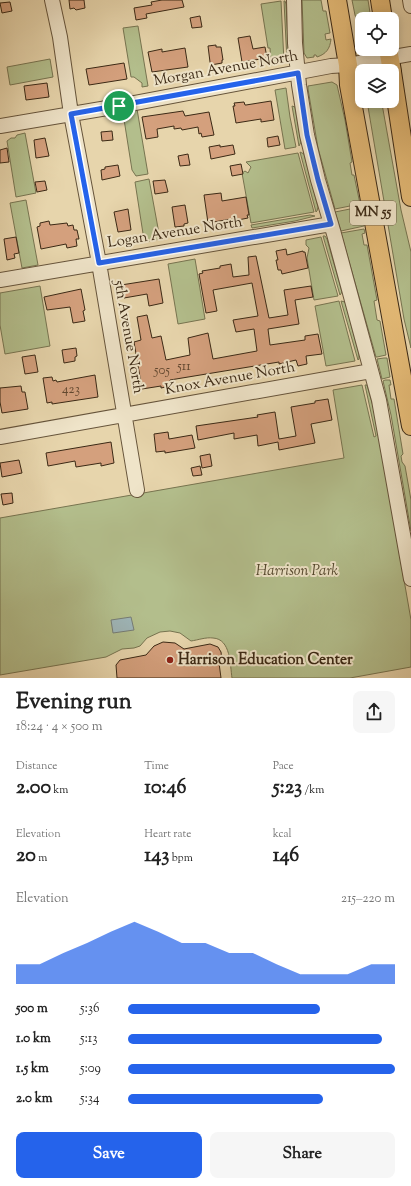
<!DOCTYPE html>
<html lang="en">
<head>
<meta charset="utf-8">
<style>
	:root { --surface:#fff; --page:#f6f6f6; --text:#222; --muted:#767676; --accent:#2563eb }
	body { margin:0; font-family:"Sorts Mill Goudy",serif; background:var(--page); color:var(--text); height:100vh; display:flex; flex-direction:column; font-size:15px; white-space:nowrap }
	* { box-sizing:border-box; margin:0 }
	p { font-size:13px; color:var(--muted) }
	.icon { flex:none; width:22px; height:22px; fill:none; stroke:currentColor; stroke-width:2; stroke-linecap:round; stroke-linejoin:round }
	.map { position:relative; height:678px; overflow:hidden }
	.side { display:flex; flex-direction:column; background:var(--surface); flex:1 }
	.side>* { flex:none }
	.fabs { position:absolute; left:355px; top:12px; display:grid; gap:8px }
	.fabs a { display:grid; place-items:center; width:44px; height:44px; border-radius:8px; background:var(--surface); box-shadow:0 2px 10px #0003; font-size:20px }
	.pin { position:absolute; display:grid; place-items:center; width:34px; height:34px; color:#fff; margin:-17px; border:2px solid #fff; border-radius:50%; box-shadow:0 1px 4px #0007 }
	.round { display:grid; place-items:center; flex:none; width:42px; height:42px; border-radius:8px; background:var(--page) }
	.summary { display:flex; align-items:center; justify-content:space-between; height:68px; padding:0 16px }
	h1 { font-size:22px; font-weight:700; line-height:30px }
	.figures { display:grid; grid-template-columns:repeat(3,1fr); gap:6px; height:68px; padding:4px 16px }
	.figures div { display:grid; align-content:center }
	.figures b { font-size:20px; font-weight:700 }
	.figures small { font-size:11px; font-weight:400 }
	.figures p { font-size:11px }
	.chart { height:112px; padding:8px 16px }
	.chart p { display:flex; justify-content:space-between }
	.chart svg { width:100%; height:72px; margin-top:4px; fill:var(--accent); opacity:.7 }
	.button { display:flex; gap:8px; margin-top:auto; padding:8px 16px }
	.button a { flex:1; height:46px; border-radius:8px; background:var(--accent); color:#fff; font-size:16px; font-weight:700; line-height:46px; text-align:center }
	.button a+a { background:var(--page); color:var(--text) }
	ul { padding:0 16px; list-style:none; font-size:13px }
	li { display:grid; grid-template-columns:64px 48px 1fr; align-items:center; height:30px }
	li i { height:10px; border-radius:5px; background:var(--accent) }
	.map>svg:first-child { display:block }
	.green { fill:#b3be8c; stroke:#777450 }
	.water { fill:#9eb5b7; stroke:#767d76 }
	.building { fill:#d4a07d; stroke:#3b2915 }
	.lines { fill:none; stroke-linecap:round; stroke-linejoin:round }
	.minor-casing { stroke:#66543b; stroke-width:16 }
	.major-casing { stroke:#3b2915; stroke-width:20 }
	.minor { stroke:#efe4c9; stroke-width:14 }
	.major { stroke:#e4ba76; stroke-width:18 }
	.route-casing { stroke:#fff; stroke-width:8 }
	.route { stroke:#2563eb; stroke-width:5 }
	.poi-dot { fill:#8f2418; stroke:#efe4c9; stroke-width:1.5 }
	.labels { text-anchor:middle; dominant-baseline:central; stroke-width:4; stroke-linejoin:round; paint-order:stroke }
	.number-label { font-size:13px; fill:#61472f }
	.shield { fill:#efe4c9; stroke:#71614b; stroke-width:1 }
	.shield-label { font-size:14px; font-weight:bold; fill:#3b2915 }
	.street-label { font-size:15px; fill:#3b2915; stroke:#efe4c9 }
	.park-label { font-size:15px; font-style:italic; fill:#53472d; stroke:#efe4c9 }
	.poi-label { font-size:15px; font-weight:bold; fill:#3b2915; stroke:#efe4c9; text-anchor:start }
</style>
</head>
<body>
<div class="map">
<svg width="411" height="678" viewBox="0 0 411 678">
	<rect width="100%" height="100%" fill="#e7d5ac"/>
	<filter id="stains"><feTurbulence type="fractalNoise" baseFrequency=".005" numOctaves="4"/><feColorMatrix values="0 0 0 0 .2 0 0 0 0 .09 0 0 0 0 .02 0 0 0 .5 -.17"/></filter>
	<radialGradient id="worn" r=".72"><stop offset=".6" stop-color="#630" stop-opacity="0"/><stop offset="1" stop-color="#630" stop-opacity=".3"/></radialGradient>
	<path class="green" d="M302 0H321L323 11H326L330 33 325 34 326 40 331 39C330 49 326 54 317 57L316 55H314V57L307 58 304 53Z
		M352 0H368L371 19H362V35L355 15Z
		M281 1 284 62 271 65 270 48H268L261 4Z
		M284 1H285L286 4 289 59 288 62H287Z
		M138 26 148 86 142 87V83L134 77H131L123 28Z
		M50 59 53 77 10 85 7 67Z
		M332 82 337 85 345 120 352 162 350 163 352 175H354L360 204 335 209 318 148 308 89V86Z
		M286 88 290 117 296 147 285 149 275 90Z
		M367 101H381L382 104 401 210 411 252V348L404 319Z
		M292 106 295 107 301 142 299 146Z
		M137 109 148 174 136 176 132 170 123 113 124 112Z
		M25 133 36 193 16 197 7 141 11 138H15L17 135Z
		M300 152 304 154 318 207 317 211 316 212Z
		M298 153 314 212 251 223 242 173 245 171 248 173 251 167 246 162Z
		M149 179 160 239 147 242 144 240 135 182Z
		M26 200 38 265 22 268 10 203Z
		M360 207 364 226 341 231 335 212Z
		M310 215 315 216 295 221 252 228 251 225Z
		M364 229 365 233 362 234 364 245H367L377 300 374 301 377 320 380 321 386 355 377 357H376L341 233Z
		M323 236H325L327 239 342 292 340 295Z
		M321 237 338 296 314 300 307 258 309 248 306 245V240Z
		M195 259 205 319 178 324 168 264Z
		M40 286 50 346 5 354 0 325V293Z
		M339 301 355 361 326 366 315 306Z
		M341 301 345 302 359 354V359L358 360Z
		M384 358H387L390 377 382 379 377 359Z
		M385 380H390L391 385H389L391 399H394L403 454 401 456 402 462 405 466 411 500V531L391 415 383 381Z
		M362 385 374 437 376 436 365 385H367L375 413 411 620V667L350 678H232C230 665 231 639 213 638 206 637 198 640 191 641L180 633 170 631 160 632 147 638 140 646 134 648 122 649 106 657 0 675V518L344 458 333 390Z"/>
	<path class="water" d="M131 617 134 630 113 633 111 620Z"/>
	<path class="building" d="M69 0H84L85 8 76 10 74 8 70 9Z
		M162 0H182L184 7 146 14 147 18 136 20 134 8 152 5 151 2Z
		M10 2 12 11 2 13 0 3Z
		M200 16 202 27 192 28 190 18Z
		M250 36 253 49 265 47 267 58 242 62 238 38Z
		M216 45V47H221L223 60H222V63L211 65 210 62 208 46Z
		M185 48 188 67 152 72 148 52 162 49V52Z
		M124 63 127 79 89 85 86 69Z
		M47 83 49 97 26 100 24 86Z
		M271 101 274 120 261 122V119L236 123 233 106H235L234 103 244 102 245 105H246Z
		M183 111 185 116 209 112 214 135 202 137 201 133 199 134 198 127 182 130 181 128 174 129V126L157 129 158 137 146 139 142 117Z
		M112 131 113 140 102 141 101 132Z
		M278 136 280 145 268 147 267 138Z
		M45 138 49 156 36 158 34 140Z
		M220 145V147L233 145 235 154 211 159 209 147Z
		M7 148 9 162 0 163V150Z
		M188 154 190 165 180 166 178 156Z
		M241 164 243 174 232 176 230 166Z
		M118 165 120 176 102 180 101 170 105 169V167Z
		M165 180 168 192 155 194 153 181Z
		M45 181 47 190 37 192 35 182Z
		M221 193 222 201 246 197 249 215H247L248 218 238 220 237 218 208 223 204 195Z
		M185 205 188 223 184 224V226L175 227 172 207Z
		M128 209 131 230 118 232 114 212Z
		M49 221 50 225 67 223 68 226 73 225 74 230H77L79 239H76L77 246 67 248 66 244 41 249 37 227 40 226V223Z
		M16 237 19 253 14 254 15 258 7 260 4 239Z
		M286 249 287 255 303 251V252H305L308 268 282 274 281 270H278L276 260H278L276 251Z
		M256 256 269 318 288 315 284 290 311 286 313 297 295 300 299 324 268 329 270 345 305 340V336L318 334 322 354 306 356 307 364 298 366 296 360 279 364V362L170 380V386L161 388V386L142 389 134 342 141 340 137 317 147 315 152 338 161 336 166 360 190 355 188 338 208 333 213 359 257 351 254 329 236 332 233 320 258 316 252 283 213 290 217 311 206 313 199 274 203 273 202 271 220 268V266L231 264 233 277 249 275 248 257Z
		M159 279 163 303 149 306 147 294 124 298 121 285Z
		M81 289 85 310 83 311 85 321 73 323 70 307 47 310 44 297Z
		M76 348 77 356 75 357V361L64 363 62 350Z
		M35 355 38 372 25 374 22 357Z
		M95 375 98 397 52 404V402L47 403 43 378 52 377 53 381 56 380 57 382Z
		M21 386 22 392H25L28 409 2 413 0 402V388Z
		M328 399 332 420 311 424 315 443 279 450 278 442 258 446 257 435 234 439V433L198 440 196 426 258 417 257 415 275 412 279 439 296 436 291 407 315 403V401Z
		M168 432 169 439 192 435 195 448 165 453V451L156 452 154 434Z
		M111 442 114 463 101 466V463L76 467 75 461 48 466 46 453Z
		M210 454 212 466 202 468 200 456Z
		M19 460 22 473 2 477 0 463Z
		M200 466 202 475 193 476 191 468Z
		M12 493 13 503 3 505 1 494Z
		M163 642 175 643 184 649 210 644 218 647 221 652 222 660H221V663H219L221 678H117L116 665 120 660 146 655 154 646Z"/>
	<g class="lines">
		<defs>
			<path id="minor" d="M52 0 60 37 71 114 99 263 137 490
				M294 0 295 43 299 85 307 135 318 180 334 234 379 400 411 579
				M410 0 411 6
				M0 126 119 106 331 66 348 65 411 54
				M0 280 331 224
				M0 437 371 371"/>
			<path id="major" d="M337 0 348 65 349 85 411 426
				M380 0 383 19
				M388 49 392 71
				M392 72 411 197"/>
		</defs>
		<use href="#minor" class="minor-casing"/>
		<use href="#major" class="major-casing"/>
		<use href="#minor" class="minor"/>
		<use href="#major" class="major"/>
	</g>
	<g class="lines">
		<defs>
			<path id="route" d="M298 73 307 135 318 180 331 224 99 263 71 114Z"/>
		</defs>
		<use href="#route" class="route-casing"/>
		<use href="#route" class="route"/>
	</g>
	<circle class="poi-dot" cx="170" cy="660" r="4"/>
	<g class="labels">
		<g class="number-label">
			<text x="184" y="367">511</text>
			<text x="162" y="371">505</text>
			<text x="71" y="390">423</text>
		</g>
		<rect class="shield" x="350" y="201" width="46" height="24" rx="3"/>
		<g class="shield-label">
			<text x="373" y="213">MN 55</text>
		</g>
		<g class="street-label">
			<text transform="translate(226 69) rotate(-10)">Morgan Avenue North</text>
			<text transform="translate(175 233) rotate(-9)">Logan Avenue North</text>
			<text transform="translate(128 337) rotate(80)">5th Avenue North</text>
			<text transform="translate(230 379) rotate(-10)">Knox Avenue North</text>
		</g>
		<g class="park-label">
			<text x="297" y="571">Harrison Park</text>
		</g>
		<g class="poi-label">
			<text x="178" y="660">Harrison Education Center</text>
		</g>
	</g>
	<rect width="100%" height="100%" filter="url(#stains)"/>
	<rect width="100%" height="100%" fill="url(#worn)"/>
</svg>
<div class="fabs">
<a><svg class="icon" aria-label="locate" viewBox="0 0 24 24"><circle cx="12" cy="12" r="6"/><path d="M12 2v4M12 18v4M2 12h4M18 12h4"/></svg></a>
<a><svg class="icon" aria-label="layers" viewBox="0 0 24 24"><path d="M12 4l9 5-9 5-9-5zM3 14l9 5 9-5"/></svg></a>
</div>
<div class="pin" style="left:119px;top:106px;background:#1e9e55"><svg class="icon" aria-label="arrive" viewBox="0 0 24 24"><path d="M6 21V4h12l-3 4 3 4H6"/></svg></div>
</div>
<section class="side">
<div class="summary"><div><h1>Evening run</h1><p>18:24 · 4 × 500 m</p></div><a class="round"><svg class="icon" aria-label="share" viewBox="0 0 24 24"><path d="M12 15V3M7 8l5-5 5 5M5 13v7h14v-7"/></svg></a></div>
<div class="figures">
<div><p>Distance</p><b>2.00<small> km</small></b></div>
<div><p>Time</p><b>10:46</b></div>
<div><p>Pace</p><b>5:23<small> /km</small></b></div>
</div>
<div class="figures">
<div><p>Elevation</p><b>20<small> m</small></b></div>
<div><p>Heart rate</p><b>143<small> bpm</small></b></div>
<div><p>kcal</p><b>146</b></div>
</div>
<div class="chart"><p><span>Elevation</span>215–220 m</p>
<svg viewBox="0 0 160 44" preserveAspectRatio="none"><path d="M0 44V32L10 32L20 25L30 19L40 12L50 6L60 12L70 19L80 19L90 25L100 25L110 32L120 38L130 38L140 38L150 32L160 32V44z"/></svg>
</div>
<ul>
<li><b>500 m</b>5:36<i style="width:72%"></i></li>
<li><b>1.0 km</b>5:13<i style="width:95%"></i></li>
<li><b>1.5 km</b>5:09<i style="width:100%"></i></li>
<li><b>2.0 km</b>5:34<i style="width:73%"></i></li>
</ul>
<div class="button"><a>Save</a><a>Share</a></div>
</section>
</body>
</html>
